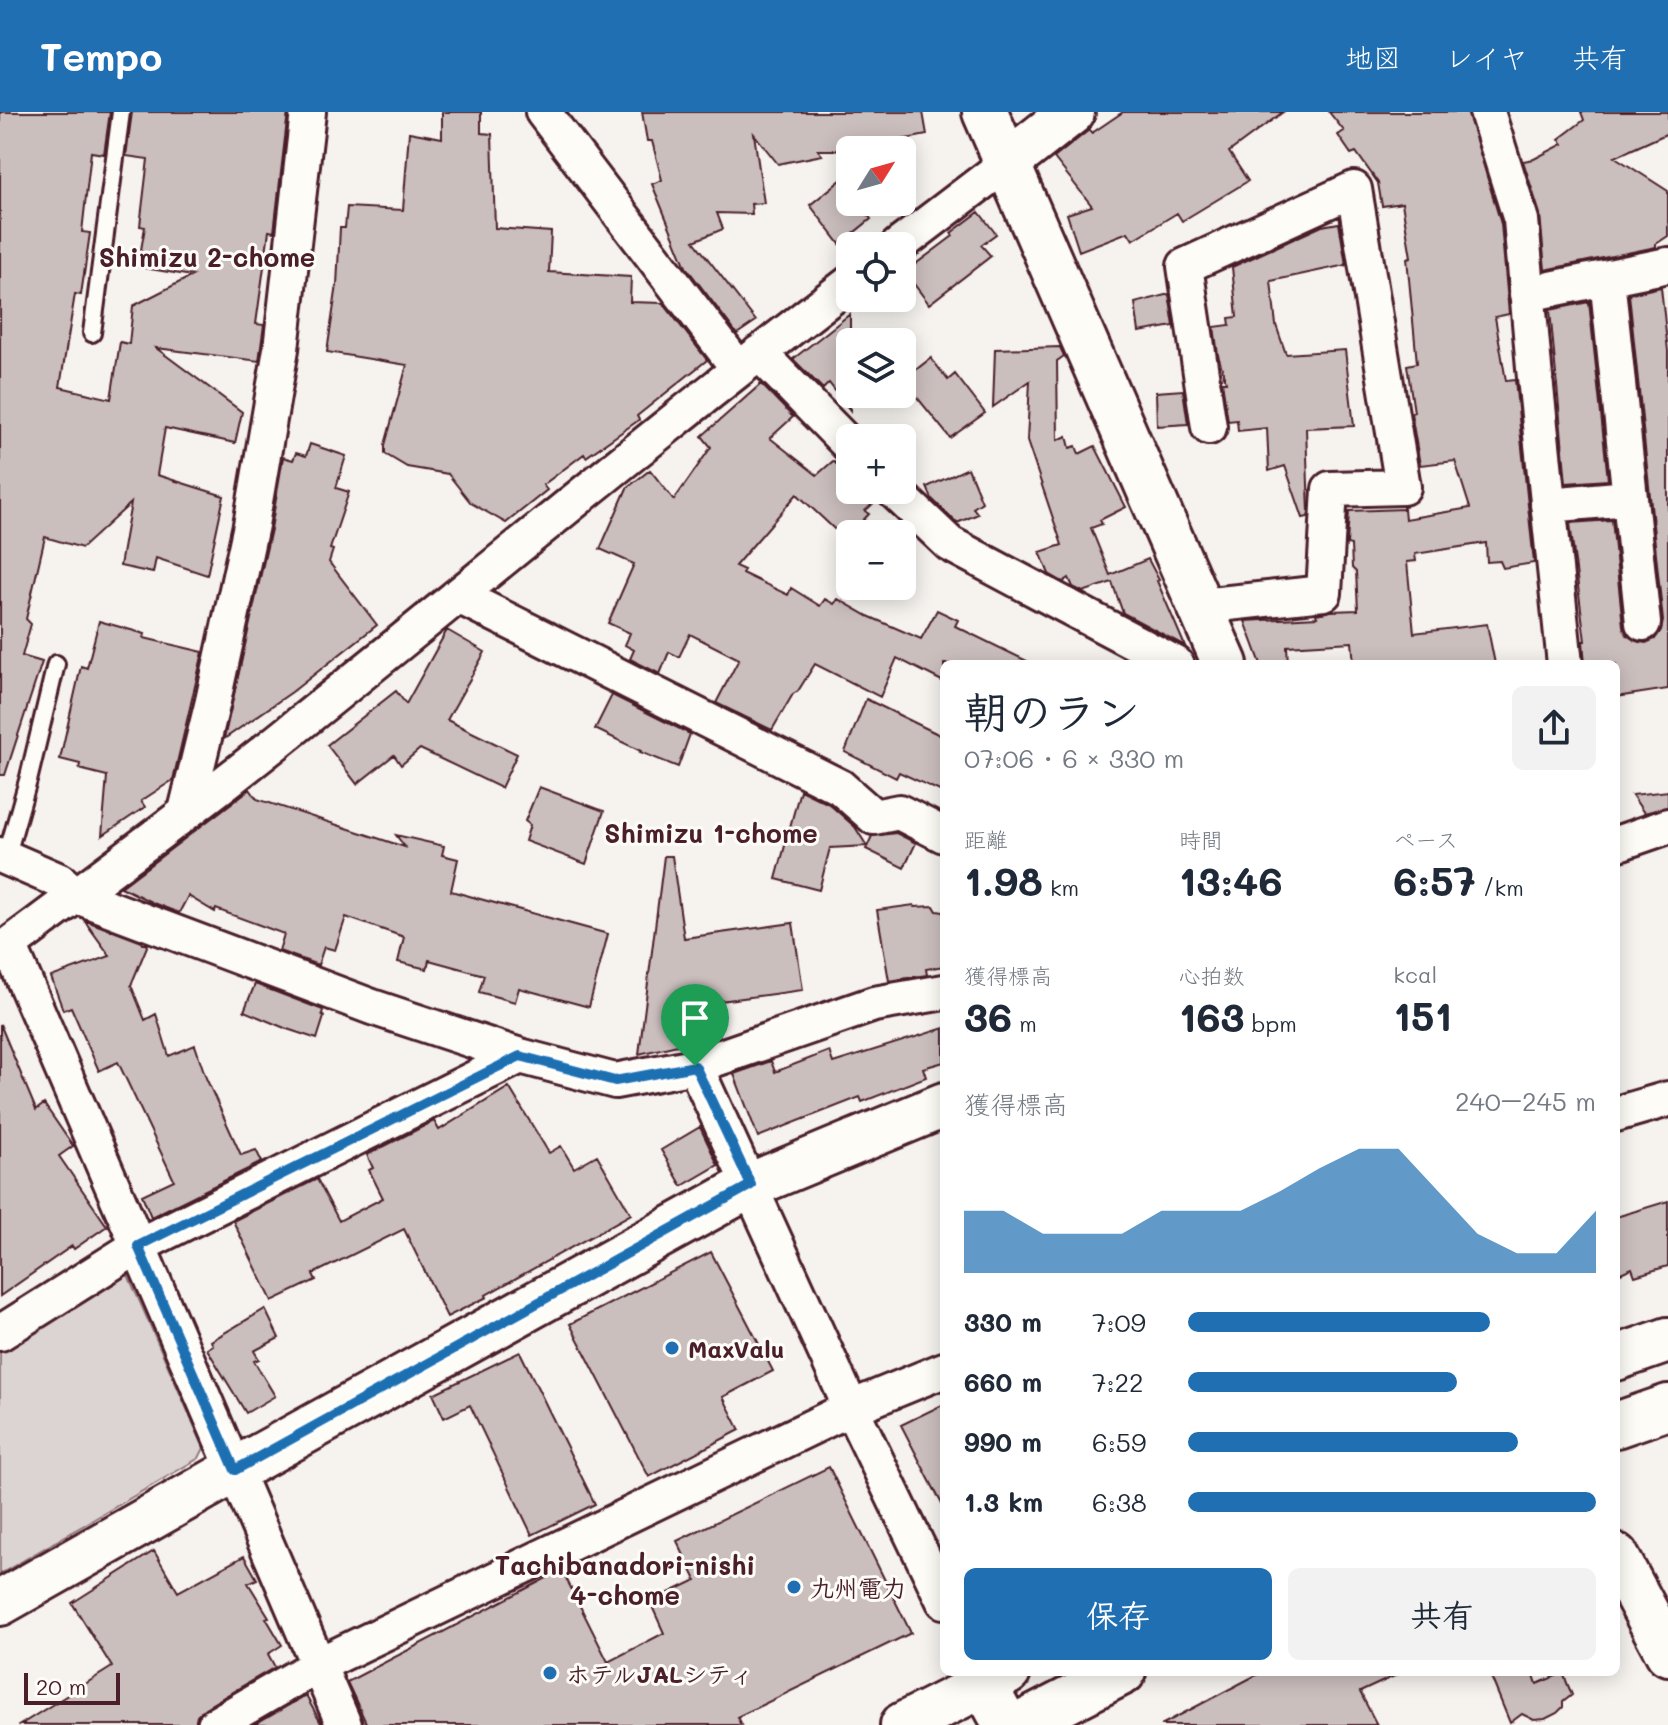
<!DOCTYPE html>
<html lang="ja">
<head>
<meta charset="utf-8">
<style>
	:root { --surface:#fff; --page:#f2f2f3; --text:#1f2937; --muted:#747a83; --accent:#1f6fb2 }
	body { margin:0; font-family:Mali,"Klee One",sans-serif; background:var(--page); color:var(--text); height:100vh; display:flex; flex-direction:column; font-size:30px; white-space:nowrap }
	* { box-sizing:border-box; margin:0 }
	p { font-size:26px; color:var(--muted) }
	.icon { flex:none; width:44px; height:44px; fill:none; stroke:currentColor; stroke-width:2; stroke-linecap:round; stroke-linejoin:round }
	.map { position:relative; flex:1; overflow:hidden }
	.drawer { position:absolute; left:940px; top:548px; width:680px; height:1016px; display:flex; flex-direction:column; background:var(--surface); border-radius:12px; box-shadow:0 4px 20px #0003 }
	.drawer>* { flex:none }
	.needle { width:52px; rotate:53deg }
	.fabs { position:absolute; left:836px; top:24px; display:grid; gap:16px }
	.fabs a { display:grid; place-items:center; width:80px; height:80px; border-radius:12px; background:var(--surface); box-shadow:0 4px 20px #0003; font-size:40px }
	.scale { position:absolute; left:24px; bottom:20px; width:96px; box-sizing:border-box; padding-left:8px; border:4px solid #4a1f2b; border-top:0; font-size:22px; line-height:28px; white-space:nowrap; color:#4a1f2b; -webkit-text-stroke:6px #fdfcf7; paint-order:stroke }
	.pin { position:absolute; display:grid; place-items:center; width:68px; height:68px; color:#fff; margin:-82px -34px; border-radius:50% 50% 50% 0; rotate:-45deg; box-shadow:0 0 8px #0007 }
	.pin .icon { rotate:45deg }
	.round { display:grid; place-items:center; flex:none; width:84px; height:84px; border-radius:12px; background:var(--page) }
	.summary { display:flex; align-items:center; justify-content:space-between; height:136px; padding:0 24px }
	h1 { font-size:44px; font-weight:700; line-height:60px }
	.metrics { display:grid; grid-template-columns:repeat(3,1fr); gap:12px; height:136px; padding:8px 24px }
	.metrics div { display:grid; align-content:center }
	.metrics b { font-size:40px; font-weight:700 }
	.metrics small { font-size:22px; font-weight:400 }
	.metrics p { font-size:22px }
	.chart { height:224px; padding:16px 24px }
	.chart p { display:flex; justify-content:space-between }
	.chart svg { width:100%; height:144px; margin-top:8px; fill:var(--accent); opacity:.7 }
	.cta { display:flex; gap:16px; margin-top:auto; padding:16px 24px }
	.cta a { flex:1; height:92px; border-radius:12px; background:var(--accent); color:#fff; font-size:32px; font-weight:700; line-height:92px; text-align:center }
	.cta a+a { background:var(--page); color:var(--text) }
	ul { padding:0 24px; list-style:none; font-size:26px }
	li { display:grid; grid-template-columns:128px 96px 1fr; align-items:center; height:60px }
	li i { height:20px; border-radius:10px; background:var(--accent) }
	header { display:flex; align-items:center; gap:48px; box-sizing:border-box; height:112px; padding:0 40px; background:var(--accent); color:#fff }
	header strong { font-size:38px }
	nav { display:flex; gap:44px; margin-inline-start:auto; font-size:28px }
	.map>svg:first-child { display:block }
	.green { fill:#dcd4d2; stroke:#937a7e; stroke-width:2 }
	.building { fill:#cbbfbe; stroke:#4a1f2b; stroke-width:2 }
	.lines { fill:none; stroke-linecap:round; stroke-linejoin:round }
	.lane-casing { stroke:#4a1f2b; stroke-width:22 }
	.street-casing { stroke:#4a1f2b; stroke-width:40 }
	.secondary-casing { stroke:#4a1f2b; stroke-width:50 }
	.highway-casing { stroke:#4a1f2b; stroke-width:50 }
	.lane { stroke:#fdfcf7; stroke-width:16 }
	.street { stroke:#fdfcf7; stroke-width:34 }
	.secondary { stroke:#fdfcf7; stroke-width:44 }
	.highway { stroke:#fdfcf7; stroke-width:44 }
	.route-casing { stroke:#fff; stroke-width:16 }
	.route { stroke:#1f6fb2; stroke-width:10 }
	.poi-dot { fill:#1f6fb2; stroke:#fdfcf7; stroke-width:3 }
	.labels { text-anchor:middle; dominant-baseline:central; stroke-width:6; stroke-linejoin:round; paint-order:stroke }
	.poi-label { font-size:24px; font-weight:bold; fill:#4a1f2b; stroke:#fdfcf7; text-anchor:start }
	.neighbourhood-label { font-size:26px; font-weight:bold; fill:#4a1f2b; stroke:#fdfcf7 }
</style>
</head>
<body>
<header>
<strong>Tempo</strong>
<nav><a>地図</a><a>レイヤ</a><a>共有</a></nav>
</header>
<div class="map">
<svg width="1668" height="1613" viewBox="0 0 1668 1613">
	<rect width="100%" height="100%" fill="#f6f3ef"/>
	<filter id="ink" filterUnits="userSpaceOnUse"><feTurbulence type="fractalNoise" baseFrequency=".0125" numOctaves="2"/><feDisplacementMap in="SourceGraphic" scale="16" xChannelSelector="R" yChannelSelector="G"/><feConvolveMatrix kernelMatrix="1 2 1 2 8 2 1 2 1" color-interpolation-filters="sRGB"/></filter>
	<g filter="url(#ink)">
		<path class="green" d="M121 1161 128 1163 204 1336 199 1346 0 1462V1238Z"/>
		<path class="building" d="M0 0H110L104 42 91 40 82 120 90 121 81 183 75 182 60 275 111 287 120 230 129 232 133 194 192 164 138 155 145 115 140 114 148 47 126 44 132 0H288L274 120 269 119 256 212 264 213 259 249 156 236 242 300 235 331 165 316 157 363 224 384 207 463 156 446 153 461 120 454 131 391 82 436 45 425 26 507 31 512 22 544 42 550 5 663H0Z
			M442 0H481V21L492 22 495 116 551 120 549 160 631 165 630 190 663 191 707 248 637 304 639 308 586 345 584 342 543 373 547 378 506 411 471 391 448 362 407 355 385 342V333L407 253 327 240 337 173 340 116H345L347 95 403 98 409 20 442 26Z
			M642 0H923L927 23 850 38H818L822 43 778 52 754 22 764 91 751 92 752 102 717 101 723 117 694 129 756 209 737 222 686 155 652 72 662 68 652 29H647Z
			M1123 0H1283L1229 40 1248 69 1182 109 1177 101 1133 128 1128 120 1079 139 1067 102 1092 94 1054 46 1089 18 1092 21Z
			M1329 0H1468L1501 112 1509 202 1495 205 1506 269 1515 268 1534 451 1503 456 1500 449 1487 450 1486 431 1415 442 1416 449 1407 450 1414 521 1487 512 1495 552H1354L1352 530 1287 534 1288 552H1261L1245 509 1317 505 1316 502 1331 499 1358 498 1356 460 1352 456 1351 433 1347 432 1349 399 1404 397 1405 407 1470 396 1455 349 1420 353 1411 301 1414 300 1407 253 1417 251 1407 146 1411 145 1402 91 1382 94 1378 71 1356 40 1351 42 1338 23 1344 19Z
			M1581 0H1668V21L1615 45 1668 79V124L1656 132V135L1545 158 1540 102 1523 49 1534 47 1563 32 1559 27 1584 8Z
			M841 68 850 80V90H858L871 107 840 132 810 93Z
			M979 100 996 122 981 133 991 144 929 192 905 160 953 124 951 121Z
			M1339 111 1346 153 1271 169 1276 213 1286 242 1345 238 1354 314 1306 316 1309 401 1308 405 1303 406 1285 354 1269 359 1267 316 1238 319 1237 308 1228 309 1222 270H1226L1218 243 1214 215 1230 213 1229 206 1237 205 1232 155 1322 114Z
			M1661 175 1668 239V577L1616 585V552H1585L1583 529H1585L1570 411 1612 408 1623 514 1627 523 1636 529 1646 531 1655 527 1661 518 1663 509 1629 182Z
			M1169 182 1174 214 1139 220 1135 191Z
			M1589 190 1608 368 1566 371 1550 198Z
			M850 202V298L829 271 823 277 793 247Z
			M1060 235 1064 244 1057 249 1058 328 1067 324 1070 336 1076 334 1079 342 1095 334 1126 395 1100 408 1102 412 1091 416 1110 463 1148 447 1159 468 1157 469 1185 534 1123 501 1112 470 1083 480 1073 475 1069 466 1063 470 1049 462 1040 440 1062 433 1027 329 1030 269 993 295 995 237Z
			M931 246 948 268 955 262 985 301 950 326 903 268Z
			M761 272 793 305 770 326 817 363 833 349 850 364V378H865L876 389 865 399 869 402 845 427 797 382 735 454 744 458 742 461 788 483 791 476 820 494 825 487 834 492 838 487 868 504 921 527 937 498 958 508 955 514 1033 552H944V570L897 546 880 585 815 552 798 579 793 582 772 618 716 591 739 547 690 522 679 545 669 540 660 562 630 547 634 538 625 533 630 521 608 511 634 452 600 437 627 376 650 358 674 388 711 335 702 324Z
			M1183 278 1188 312 1157 314 1156 280Z
			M310 332 346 344 336 376 349 380 330 437 333 438 329 450 377 513 292 580 224 627 271 417 283 345 293 348 296 341 306 344Z
			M968 356 982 390 973 396 978 402 957 411 932 387 927 375Z
			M99 509 145 522 144 526 203 540 173 668 141 689 145 695 102 724 107 664 79 657 80 652 60 647 81 554 87 556Z
			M447 518 485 540 447 608 517 642 501 676 420 637 401 653 394 643 357 672 327 633 396 579 406 592Z
			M612 583 690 622 678 655 640 640 641 639 595 617Z
			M866 587 944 625V681L899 660 896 666 845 640Z
			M539 675 604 699 586 752 525 729 530 713 525 709Z
			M250 677 257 687 405 735 396 723 444 734 442 743 458 747 451 779 608 822 589 895 519 876 515 890 479 880 484 863 429 848 427 857 398 850 404 825 346 805 335 838 324 835 318 853 279 839 284 822 216 797 215 800 188 784 179 801 153 791 121 775Z
			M800 678 829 692 855 715 867 734 830 736 819 778 776 767Z
			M1668 679V695L1644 701 1632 683Z
			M896 721 916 731 904 756 866 737 872 724Z
			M664 744H672L684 826 793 811 803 878 713 890 712 925 639 942Z
			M914 793 915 795 934 794 937 799 944 800V854L926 857 927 863 889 869 877 798Z
			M84 808 142 830 143 832H148L131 873 145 908 156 902 169 944 195 933 206 966 241 1043 256 1038 262 1050 151 1105 142 1083 174 1068 118 950 99 959 71 895 63 898 51 865 110 844Z
			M255 872 323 898 322 902 324 905 317 927 287 917 244 899Z
			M0 912 36 998 44 992 73 1034 59 1044 107 1114 74 1137 72 1134 0 1184Z
			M944 916V950L923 956 926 965 862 990 860 985 758 1025 734 962 771 949 775 960 829 939 833 951Z
			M509 975 549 1041 561 1034 574 1056 597 1043 631 1102 486 1183 487 1185 447 1205 404 1117 313 1162 316 1168 272 1189 233 1109 317 1067 339 1109 383 1086 369 1058 373 1056 367 1043 434 1009 439 1018Z
			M700 1015 718 1053 682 1074 661 1038Z
			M1668 1089V1154L1635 1164 1632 1156 1616 1163V1105Z
			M711 1140 773 1259 723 1285 740 1318 649 1365 570 1212Z
			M265 1197 279 1226 254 1239 259 1247 254 1249 275 1284 246 1301 207 1237 213 1233 211 1229Z
			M520 1240 595 1392 532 1423 470 1293 444 1306 433 1282Z
			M944 1292V1396L901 1313Z
			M829 1355 911 1521 737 1605 741 1613H367L347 1570 562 1458 608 1550 664 1521 650 1490 696 1468 677 1429Z
			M154 1439 178 1480 244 1444 257 1467 248 1471 269 1505 266 1506 282 1533 268 1542 275 1555 205 1596 197 1604 195 1613H20L112 1555 72 1491Z
			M1262 1560H1403L1360 1580 1377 1613H1161Z
			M1489 1560H1533L1537 1572 1563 1561 1572 1583 1563 1590V1595L1557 1601 1545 1607 1534 1608 1522 1602 1510 1611Z
			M306 1584 322 1613H255L296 1589Z"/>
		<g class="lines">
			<defs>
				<path id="lane" d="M92 221 121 0
					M6 746 29 665 56 552"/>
				<path id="street" d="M543 0 738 256
					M1487 0 1521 108 1534 256 1565 552
					M898 134 1007 51
					M1607 166 1643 511
					M1527 182 1668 153
					M759 241 850 334
					M893 378 950 432 1176 552
					M1548 393 1629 386
					M456 485 469 489 840 675 874 705 899 700 944 723
					M1200 494 1324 481 1330 377 1403 375 1354 77 1185 154 1209 315
					M186 699 213 589 251 413 281 237 308 0
					M1616 732 1668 714
					M0 743 60 769 77 784 372 895 520 944 615 969 695 954 874 892 944 880
					M9 833 344 1613
					M0 840C102 764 204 689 303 609 485 463 664 313 850 171
					M695 954 851 1296 944 1489
					M1616 1002 1668 987
					M0 1221 138 1134 520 944
					M215 1613 318 1553 851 1296 944 1258"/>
				<path id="secondary" d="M985 0 1225 552
					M1007 51 1072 0
					M1616 1444 1668 1541
					M0 1491 235 1358 751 1073 944 993
					M984 1573 1006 1613"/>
				<path id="highway" d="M1616 1246 1668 1228
					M1616 1313 1668 1295
					M903 1613 1008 1560
					M1020 1613 1123 1560"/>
			</defs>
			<use href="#lane" class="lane-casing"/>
			<use href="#street" class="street-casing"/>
			<use href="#secondary" class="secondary-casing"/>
			<use href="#highway" class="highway-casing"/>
			<use href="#lane" class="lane"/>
			<use href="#street" class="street"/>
			<use href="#secondary" class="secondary"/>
			<use href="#highway" class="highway"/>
		</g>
	</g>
	<g class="lines" filter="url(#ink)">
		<defs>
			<path id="route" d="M520 944 615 969 695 954 751 1073 235 1358 138 1134Z"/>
		</defs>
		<use href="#route" class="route-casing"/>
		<use href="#route" class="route"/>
	</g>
	<g class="poi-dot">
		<circle cx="672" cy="1236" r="8"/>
		<circle cx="794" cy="1475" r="8"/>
		<circle cx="550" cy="1561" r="8"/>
	</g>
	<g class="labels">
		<g class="poi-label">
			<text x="688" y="1236">MaxValu</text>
			<text x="810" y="1475">九州電力</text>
			<text x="566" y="1561">ホテルJALシティ</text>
		</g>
		<g class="neighbourhood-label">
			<text x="207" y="145">Shimizu 2-chome</text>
			<text x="711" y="721">Shimizu 1-chome</text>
			<text x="625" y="1453">Tachibanadori-nishi<tspan x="625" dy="30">4-chome</tspan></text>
		</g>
	</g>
</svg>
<div class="fabs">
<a><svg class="needle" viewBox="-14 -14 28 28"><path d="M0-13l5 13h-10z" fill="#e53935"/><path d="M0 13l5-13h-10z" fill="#747a83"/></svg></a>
<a><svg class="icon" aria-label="locate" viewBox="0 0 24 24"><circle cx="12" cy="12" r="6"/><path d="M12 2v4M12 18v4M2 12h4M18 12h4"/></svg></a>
<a><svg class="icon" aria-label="layers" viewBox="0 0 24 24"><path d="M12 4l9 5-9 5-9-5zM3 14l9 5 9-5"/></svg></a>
<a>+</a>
<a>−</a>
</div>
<div class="scale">20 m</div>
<div class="pin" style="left:695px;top:954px;background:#1e9e55"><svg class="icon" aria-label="arrive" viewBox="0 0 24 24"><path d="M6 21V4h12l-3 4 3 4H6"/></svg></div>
<section class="drawer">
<div class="summary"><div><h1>朝のラン</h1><p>07:06 · 6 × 330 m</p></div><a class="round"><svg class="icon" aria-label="share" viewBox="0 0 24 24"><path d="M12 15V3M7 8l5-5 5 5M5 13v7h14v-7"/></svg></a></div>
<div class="metrics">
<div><p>距離</p><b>1.98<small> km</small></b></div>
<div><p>時間</p><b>13:46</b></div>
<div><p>ペース</p><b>6:57<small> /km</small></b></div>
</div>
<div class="metrics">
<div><p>獲得標高</p><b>36<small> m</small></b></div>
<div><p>心拍数</p><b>163<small> bpm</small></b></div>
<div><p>kcal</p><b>151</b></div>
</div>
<div class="chart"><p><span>獲得標高</span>240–245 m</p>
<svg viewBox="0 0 160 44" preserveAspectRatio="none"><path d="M0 44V25L10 25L20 32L30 32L40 32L50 25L60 25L70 25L80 19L90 12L100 6L110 6L120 19L130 32L140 38L150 38L160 25V44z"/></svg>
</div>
<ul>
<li><b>330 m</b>7:09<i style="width:74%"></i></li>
<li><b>660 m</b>7:22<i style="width:66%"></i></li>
<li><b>990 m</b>6:59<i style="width:81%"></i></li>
<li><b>1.3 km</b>6:38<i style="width:100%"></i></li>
</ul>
<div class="cta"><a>保存</a><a>共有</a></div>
</section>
</div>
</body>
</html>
